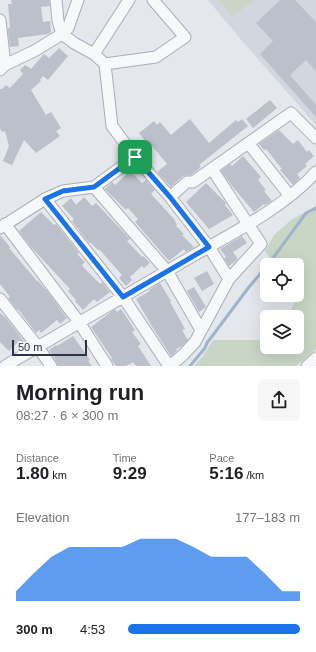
<!DOCTYPE html>
<html lang="en">
<head>
<meta charset="utf-8">
<style>
	:root { --surface:#fff; --page:#f6f6f6; --text:#202124; --muted:#757577; --accent:#1a73e8 }
	body { margin:0; font-family:Helvetica,sans-serif; background:var(--page); color:var(--text); height:100vh; display:flex; flex-direction:column; font-size:15px; white-space:nowrap }
	* { box-sizing:border-box; margin:0 }
	p { font-size:13px; color:var(--muted) }
	.icon { flex:none; width:22px; height:22px; fill:none; stroke:currentColor; stroke-width:2; stroke-linecap:round; stroke-linejoin:round }
	.map { position:relative; height:366px; overflow:hidden }
	.side { display:flex; flex-direction:column; background:var(--surface); flex:1 }
	.side>* { flex:none }
	.tools { position:absolute; left:260px; top:258px; display:grid; gap:8px }
	.tools a { display:grid; place-items:center; width:44px; height:44px; border-radius:6px; background:var(--surface); box-shadow:0 4px 16px #0002; font-size:20px }
	.scale { position:absolute; left:12px; bottom:10px; width:75px; box-sizing:border-box; padding-left:4px; border:2px solid #2b3445; border-top:0; font-size:11px; line-height:14px; white-space:nowrap; color:#2b3445; -webkit-text-stroke:3px #f4f6f9; paint-order:stroke }
	.pin { position:absolute; display:grid; place-items:center; width:34px; height:34px; color:#fff; margin:-17px; border-radius:8px; box-shadow:0 2px 6px #0006 }
	.round { display:grid; place-items:center; flex:none; width:42px; height:42px; border-radius:6px; background:var(--page) }
	.summary { display:flex; align-items:center; justify-content:space-between; height:68px; padding:0 16px }
	h1 { font-size:22px; font-weight:700; line-height:30px }
	.stats { display:grid; grid-template-columns:repeat(3,1fr); gap:6px; height:68px; padding:4px 16px }
	.stats div { display:grid; align-content:center }
	.stats b { font-size:17px; font-weight:700 }
	.stats small { font-size:11px; font-weight:400 }
	.stats p { font-size:11px }
	.chart { height:112px; padding:8px 16px }
	.chart p { display:flex; justify-content:space-between }
	.chart svg { width:100%; height:72px; margin-top:4px; fill:var(--accent); opacity:.7 }
	ul { padding:0 16px; list-style:none; font-size:13px }
	li { display:grid; grid-template-columns:64px 48px 1fr; align-items:center; height:30px }
	li i { height:10px; border-radius:5px; background:var(--accent) }
	.map>svg:first-child { display:block }
	.built { fill:#d2d6de }
	.green { fill:#c9d6c5 }
	.lines { fill:none; stroke-linecap:round; stroke-linejoin:round }
	.stream { stroke:#9fb4cc; stroke-width:3 }
	.building { fill:#bbc0ca }
	.street-casing { stroke:#a9aeb7; stroke-width:13 }
	.street { stroke:#f7f8fa; stroke-width:11 }
	.route-casing { stroke:#fff; stroke-width:8 }
	.route { stroke:#1a73e8; stroke-width:5 }
</style>
</head>
<body>
<div class="map">
<svg width="316" height="366" viewBox="0 0 316 366">
	<rect width="100%" height="100%" fill="#e4e7ec"/>
	<path class="built" d="M208 0H316V125L243 42Z"/>
	<path class="green" d="M219 0H255L232 16Z
		M316 206V349L296 366H194L203 356 213 340H258L267 336V347H297V317H287L297 299 295 295H297V265H275L265 251 274 235 291 220Z"/>
	<g class="lines">
		<path class="stream" d="M268 265 306 213 316 208
			M190 366 205 348 207 343 249 287 267 266"/>
	</g>
	<path class="building" d="M11 0H49L50 6 41 7 43 22 50 21 51 32 48 34 18 38 19 46 10 47 8 31V28H10L8 4H12Z
		M280 0H295L316 22V71L306 60 290 75 316 105V117L260 54 273 41 256 23Z
		M59 48 68 56 48 80 43 76 40 80 41 81 31 90 46 115 51 112 61 128 56 131 60 136 36 153 24 140 12 165 3 161 9 146 5 131 2 132 0 128V89H2L6 85 10 88 23 74 20 70 25 65 31 69 44 54 49 58Z
		M270 100 277 108 253 128 246 119Z
		M190 119 209 143 236 120 238 122 242 119 248 126 199 165 201 167 191 175 183 176 171 187 157 172 167 164 148 141 146 142 139 133 154 121 157 125 160 122 171 135Z
		M279 130 293 144 298 140 307 152 309 150 314 156 305 164 307 166 297 174 300 178 293 185 280 170 282 169 266 149 264 150 259 144Z
		M243 156 261 177 258 180 266 190 264 191 272 201 265 205 264 204 254 212 232 186 221 171 230 164 232 166Z
		M130 171 142 183 146 180 155 190 151 194 174 219 177 225 176 226 184 234 182 235 194 247 191 249 186 252 184 249 169 261 135 222 138 219 128 208 126 210 105 189 112 182 115 185Z
		M206 183 225 202 226 204 225 205 233 215 209 229 186 202Z
		M84 197 92 206 96 203 130 239 127 241 142 257 143 256 150 263 144 268 142 266 130 277 132 280 126 286 119 278 122 275 99 249 98 250 91 243H89L72 221 74 219 62 206 71 198 76 205Z
		M41 212 54 225 56 224 79 253 77 254 85 262 82 265 84 268 100 284 102 282 110 292 97 302 94 299 83 310 75 301 76 300 68 291 70 289 31 247 19 231Z
		M0 235 10 247 9 248 37 281H38L47 291 67 318 60 324 57 320 41 333 39 330 36 333 18 309 17 310 8 298 10 297 0 284Z
		M242 236 247 243 233 252 238 259 229 266 224 258 226 257 220 249Z
		M207 271 214 284 202 291 194 278Z
		M160 283 171 301 170 302 185 329 182 330 188 340 182 346 176 349 177 351 171 356 153 328 136 299 150 291 149 290Z
		M194 287 206 307 199 312 187 291Z
		M115 309 117 312 121 309 135 330 132 332 141 344 138 346 151 366H136L133 362 126 366H116L111 359 112 358 91 327Z
		M0 313 6 318 27 345 22 348 17 343 9 351 0 342Z
		M73 336 90 360 88 361 92 366H58L57 362 49 350 56 345 57 346Z"/>
	<g class="lines">
		<defs>
			<path id="street" d="M56 0 58 21 62 34 74 43 94 54 105 64 112 126 135 157 170 197 209 247 229 279
				M0 20 5 65
				M94 54 129 0
				M105 64 156 57 185 37 153 0
				M0 70 5 65 36 50 62 34 68 28 78 0
				M249 144 290 196
				M94 187 167 271 201 330
				M170 197 187 182H193L291 113 316 138
				M45 199 123 297 169 366
				M5 224 79 322 107 366
				M0 228 45 199 63 191 94 187 135 157
				M0 299 38 347 51 366
				M5 366C67 330 129 293 191 257 231 234 285 207 316 172
				M170 366 183 355 195 342 229 279 261 244 212 169
				M307 366 316 358"/>
		</defs>
		<use href="#street" class="street-casing"/>
		<use href="#street" class="street"/>
	</g>
	<g class="lines">
		<defs>
			<path id="route" d="M135 157 170 197 209 247 123 297 45 199 63 191 94 187Z"/>
		</defs>
		<use href="#route" class="route-casing"/>
		<use href="#route" class="route"/>
	</g>
</svg>
<div class="tools">
<a><svg class="icon" aria-label="locate" viewBox="0 0 24 24"><circle cx="12" cy="12" r="6"/><path d="M12 2v4M12 18v4M2 12h4M18 12h4"/></svg></a>
<a><svg class="icon" aria-label="layers" viewBox="0 0 24 24"><path d="M12 4l9 5-9 5-9-5zM3 14l9 5 9-5"/></svg></a>
</div>
<div class="scale">50 m</div>
<div class="pin" style="left:135px;top:157px;background:#1e9e55"><svg class="icon" aria-label="arrive" viewBox="0 0 24 24"><path d="M6 21V4h12l-3 4 3 4H6"/></svg></div>
</div>
<section class="side">
<div class="summary"><div><h1>Morning run</h1><p>08:27 · 6 × 300 m</p></div><a class="round"><svg class="icon" aria-label="share" viewBox="0 0 24 24"><path d="M12 15V3M7 8l5-5 5 5M5 13v7h14v-7"/></svg></a></div>
<div class="stats">
<div><p>Distance</p><b>1.80<small> km</small></b></div>
<div><p>Time</p><b>9:29</b></div>
<div><p>Pace</p><b>5:16<small> /km</small></b></div>
</div>
<div class="chart"><p><span>Elevation</span>177–183 m</p>
<svg viewBox="0 0 160 44" preserveAspectRatio="none"><path d="M0 44V38L10 27L20 17L30 11L40 11L50 11L60 11L70 6L80 6L90 6L100 11L110 17L120 17L130 17L140 27L150 38L160 38V44z"/></svg>
</div>
<ul>
<li><b>300 m</b>4:53<i style="width:100%"></i></li>
</ul>
</section>
</body>
</html>
